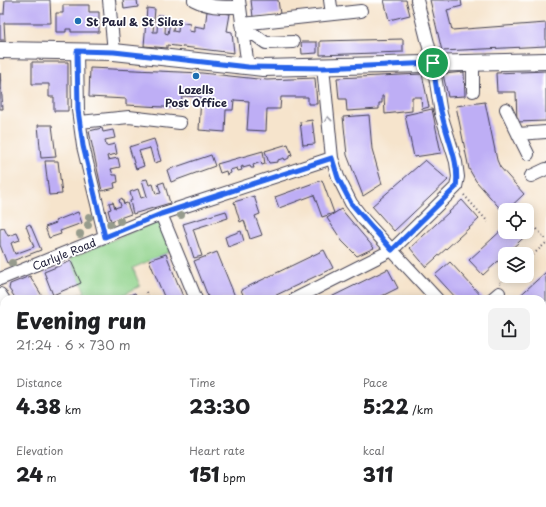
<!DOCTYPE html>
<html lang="en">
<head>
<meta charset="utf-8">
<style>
	:root { --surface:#fff; --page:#f2f2f2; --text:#202124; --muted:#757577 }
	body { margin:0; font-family:"Playpen Sans",sans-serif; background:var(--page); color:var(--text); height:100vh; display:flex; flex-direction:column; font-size:15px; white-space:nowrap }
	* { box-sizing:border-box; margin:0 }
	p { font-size:13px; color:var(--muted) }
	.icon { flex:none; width:22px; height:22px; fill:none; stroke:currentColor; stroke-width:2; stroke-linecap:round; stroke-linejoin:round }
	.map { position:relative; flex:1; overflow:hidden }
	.details { position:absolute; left:0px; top:295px; width:546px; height:212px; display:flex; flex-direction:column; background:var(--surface); border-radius:12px 12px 0 0; box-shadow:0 2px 10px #0003 }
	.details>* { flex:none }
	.controls { position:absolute; left:498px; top:203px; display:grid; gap:8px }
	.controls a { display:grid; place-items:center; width:36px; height:36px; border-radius:8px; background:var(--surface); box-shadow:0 2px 10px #0003; font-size:20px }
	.pin { position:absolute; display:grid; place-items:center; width:34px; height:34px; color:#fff; margin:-17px; border:2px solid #fff; border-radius:50%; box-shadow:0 1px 4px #0007 }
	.round { display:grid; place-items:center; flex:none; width:42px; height:42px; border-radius:8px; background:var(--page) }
	.headline { display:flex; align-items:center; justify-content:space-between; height:68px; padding:0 16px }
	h1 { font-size:22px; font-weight:800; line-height:30px }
	.metrics { display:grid; grid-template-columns:repeat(3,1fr); gap:6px; height:68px; padding:4px 16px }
	.metrics div { display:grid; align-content:center }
	.metrics b { font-size:20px; font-weight:800 }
	.metrics small { font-size:11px; font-weight:400 }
	.metrics p { font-size:11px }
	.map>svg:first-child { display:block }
	.green { fill:#90d38b; stroke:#597a63 }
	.building { fill:#beaef5 }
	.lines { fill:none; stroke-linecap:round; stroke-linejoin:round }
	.minor-casing { stroke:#423f51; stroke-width:14 }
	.major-casing { stroke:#423f51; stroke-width:18 }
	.path { stroke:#423f51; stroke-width:2; stroke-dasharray:1 3; stroke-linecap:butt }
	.minor { stroke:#fff; stroke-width:12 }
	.major { stroke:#fff; stroke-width:16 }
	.tree { fill:#969b8c }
	.oneway { stroke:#9c9ca7 }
	.route-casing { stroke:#fff; stroke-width:8 }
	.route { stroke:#2563eb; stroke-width:5 }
	.poi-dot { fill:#1f6fb2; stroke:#fff; stroke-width:1.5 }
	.labels { text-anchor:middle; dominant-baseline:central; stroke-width:3.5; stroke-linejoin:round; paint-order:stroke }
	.poi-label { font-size:11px; font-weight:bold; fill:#22223b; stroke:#fff; text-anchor:start }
	.street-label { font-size:11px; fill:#22223b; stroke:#fff }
</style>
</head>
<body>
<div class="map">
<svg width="546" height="507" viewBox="0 0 546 507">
	<rect width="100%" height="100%" fill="#fff"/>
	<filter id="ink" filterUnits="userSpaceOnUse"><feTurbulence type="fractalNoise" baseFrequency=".025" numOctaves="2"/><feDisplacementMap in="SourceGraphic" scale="8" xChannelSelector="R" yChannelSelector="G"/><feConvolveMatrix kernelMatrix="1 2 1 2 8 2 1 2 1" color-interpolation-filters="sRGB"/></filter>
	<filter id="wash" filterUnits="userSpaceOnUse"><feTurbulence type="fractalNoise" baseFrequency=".012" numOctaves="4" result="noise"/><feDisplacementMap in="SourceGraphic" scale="16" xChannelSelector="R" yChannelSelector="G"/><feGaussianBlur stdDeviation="0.9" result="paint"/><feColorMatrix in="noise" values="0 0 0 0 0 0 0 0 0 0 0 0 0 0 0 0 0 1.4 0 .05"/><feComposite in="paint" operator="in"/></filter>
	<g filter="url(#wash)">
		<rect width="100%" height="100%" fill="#f6e4cc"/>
		<path class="green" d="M160 220 171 251 133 268 140 286 115 299H67L85 292 70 258Z"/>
		<g id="blocks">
			<path class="building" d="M5 0H50L51 23H4L5 40H0V14H4Z
				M123 0H137L138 7 124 9Z
				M251 0H278L280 14 253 17Z
				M384 0H406L410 15 389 20Z
				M430 0H461L462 6 447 10 452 30 546 23V46L442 51Z
				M63 5H89V12H99V32H71V29H66V32H56V13H63Z
				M147 8 155 9 153 32H157L158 15 166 16 165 33 168 34 170 22H174L173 31 178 32 179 22 190 24 189 31 194 32V26L205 28 207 11 230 14 227 31 232 32 234 53 167 45V48L144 46Z
				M403 39V52L320 55V41Z
				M301 42H317V53L302 54Z
				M32 62H68V111H54V97H49V84H32Z
				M90 68 202 73 267 80 315 78 317 104H308V97H281L280 109H267L266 131 247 130 249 101 234 100 233 110H226L225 132 199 130 201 97 182 96 181 108 126 105V99L89 97Z
				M546 71V121L517 122 516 92H497L496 73Z
				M464 72 465 96 448 97 443 74Z
				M0 73 3 109H0Z
				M422 74 429 107 422 109 421 97H412V111L385 114 384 96H382V103H379V109L347 111 346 99H339L337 78Z
				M485 102 497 160 500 167 524 194 504 213 476 181 469 169 456 106Z
				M432 109 441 153 414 157 405 115Z
				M369 115 372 149 382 184 363 196 347 155 343 117Z
				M312 120 315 144 303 145 300 122Z
				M38 125H52L56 157 41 158Z
				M102 128 103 132 113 130 115 138 105 140 106 146 115 144 117 154 107 156 108 160 118 158 120 167 111 169 113 175H117L118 182 114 183 115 188 102 191 89 131Z
				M154 139 161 161 154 163 150 148 139 151 144 166 136 169 129 147Z
				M288 144 292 155 289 156V158L285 160 284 158 278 160V162L269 163 265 151Z
				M263 151 265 164 262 165 261 162 253 165 254 168H251L250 166 243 168V166L241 167 242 170 238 171 237 168 230 170 231 173 227 175 226 171 220 173 217 164Z
				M211 155 215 166 171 182 167 170Z
				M425 160 448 180 394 231 372 206Z
				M45 161H58L62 194 49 195Z
				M147 179 149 185 153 184 156 194 161 193 158 184 164 182 170 203 133 214 130 201 132 200 130 192 138 189 141 198 147 196 142 180Z
				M322 180 334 213 322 217 314 195 279 208 275 197Z
				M254 196 260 214 255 216 262 235 250 239 244 220 240 222 234 202Z
				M122 198 124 204 127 203 131 214 111 221 108 210 111 209 109 203 113 202 115 208 121 206 119 200Z
				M462 200 479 219 426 267 410 248Z
				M341 209 357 228 374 248 357 256 342 241 327 218Z
				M226 211 228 218 193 229 202 256 194 258 183 224Z
				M78 212 82 223 60 231 61 234 49 238 45 227 56 223 55 221Z
				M30 224 41 250 7 263 0 245V229L4 228 8 236 17 233 20 240 11 243 15 254 34 247 26 226Z
				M527 225 532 230 483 275 469 260 505 227V232H527Z
				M241 231 244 241 228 247 225 237Z
				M324 250 333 268 268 299H245L241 290Z
				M217 252 236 299H209L194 261Z
				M166 254 184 299H165L149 260Z
				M71 261 81 283 53 295 44 272Z
				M450 262 484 299H457L435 275Z
				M388 269 398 288 376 299H327Z
				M546 272V301L542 305V299H516Z
				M30 276 44 299H16L9 289 10 284Z
				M135 293 138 299H125L124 297Z
				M4 339V353L0 356V342Z
				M546 374V423L542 419V377Z
				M4 421V442L0 443V423Z
				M4 471V485L0 486V473Z
				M546 491V507H543L540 503H542V494Z
				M51 503H79L81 507H52Z
				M111 503H138L139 507H113Z
				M195 503H216L217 507H196Z
				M296 503H322L313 507H298Z
				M378 503H388L392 507H373Z"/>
		</g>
	</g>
	<g filter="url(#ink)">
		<use href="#blocks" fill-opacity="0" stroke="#423f51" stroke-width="1"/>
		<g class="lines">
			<defs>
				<path id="minor" d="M109 0 114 52
					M194 0C210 8 222 7 239 7
					M239 0 248 67
					M330 0 332 14
					M242 24 361 11
					M243 35H255L266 43 293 42
					M77 51 78 110 83 146 105 237
					M473 62V91
					M323 67 332 158 338 177 351 203 364 220 437 299
					M506 109 518 134
					M80 122 129 117 180 123
					M528 154 518 134 546 132
					M531 176 546 169
					M161 214 196 299
					M0 279 161 214 332 158
					M0 294 4 300
					M295 299 392 250 456 187 458 177 456 162 441 114 433 63 417 0
					M492 299 499 293
					M542 320 546 316
					M0 457 4 455
					M97 503 99 507
					M275 503 276 507
					M350 507 351 503"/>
				<path id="major" d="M0 50 114 52 263 68 546 61"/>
			</defs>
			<use href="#minor" class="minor-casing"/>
			<use href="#major" class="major-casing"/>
			<path class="path" d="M464 195 488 222
				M537 229 546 240
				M527 260 546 243
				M500 283 508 276
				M146 292 149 299
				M228 503 229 507"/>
			<use href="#minor" class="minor"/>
			<use href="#major" class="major"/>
		</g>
		<g class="tree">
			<circle cx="181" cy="215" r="4"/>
			<circle cx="89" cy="217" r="4"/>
			<circle cx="120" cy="221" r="4"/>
			<circle cx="110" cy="224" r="4"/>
			<circle cx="88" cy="225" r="4"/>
			<circle cx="80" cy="234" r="4"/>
			<circle cx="12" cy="263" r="4"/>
		</g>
		<defs><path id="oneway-chevron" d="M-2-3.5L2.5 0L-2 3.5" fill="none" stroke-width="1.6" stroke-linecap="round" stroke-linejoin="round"/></defs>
		<use class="oneway" href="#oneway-chevron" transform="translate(328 119) rotate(-96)"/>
	</g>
	<g class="lines" filter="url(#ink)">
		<defs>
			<path id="route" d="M77 51 114 52 248 67 323 68 433 63C435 80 437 98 442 115 447 139 460 162 456 187L392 250 351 203 338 178 332 158 161 214 105 237 83 146 78 110Z"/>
		</defs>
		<use href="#route" class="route-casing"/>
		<use href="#route" class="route"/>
	</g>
	<g class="poi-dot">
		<circle cx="78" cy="21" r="4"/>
		<circle cx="196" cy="76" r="4"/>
	</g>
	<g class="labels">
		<g class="poi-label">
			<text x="86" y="21">St Paul &amp; St Silas</text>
			<text x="196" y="89" text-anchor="middle">Lozells<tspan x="196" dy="13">Post Office</tspan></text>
		</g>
		<g class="street-label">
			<text transform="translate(64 254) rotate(-22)">Carlyle Road</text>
		</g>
	</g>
</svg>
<div class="controls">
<a><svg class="icon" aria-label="locate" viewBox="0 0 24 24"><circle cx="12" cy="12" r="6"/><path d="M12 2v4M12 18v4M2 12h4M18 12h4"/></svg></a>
<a><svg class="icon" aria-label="layers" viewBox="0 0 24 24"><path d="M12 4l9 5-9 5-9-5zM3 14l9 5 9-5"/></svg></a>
</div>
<div class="pin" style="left:433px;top:63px;background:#1e9e55"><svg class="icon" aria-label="arrive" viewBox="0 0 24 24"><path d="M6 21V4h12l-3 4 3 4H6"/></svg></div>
<section class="details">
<div class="headline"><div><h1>Evening run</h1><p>21:24 · 6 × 730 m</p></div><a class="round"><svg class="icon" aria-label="share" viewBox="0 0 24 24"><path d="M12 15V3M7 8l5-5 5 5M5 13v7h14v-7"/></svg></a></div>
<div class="metrics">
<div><p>Distance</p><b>4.38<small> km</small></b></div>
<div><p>Time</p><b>23:30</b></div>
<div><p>Pace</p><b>5:22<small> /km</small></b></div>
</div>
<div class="metrics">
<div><p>Elevation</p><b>24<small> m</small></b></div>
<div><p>Heart rate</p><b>151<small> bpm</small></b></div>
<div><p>kcal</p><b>311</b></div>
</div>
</section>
</div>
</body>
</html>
